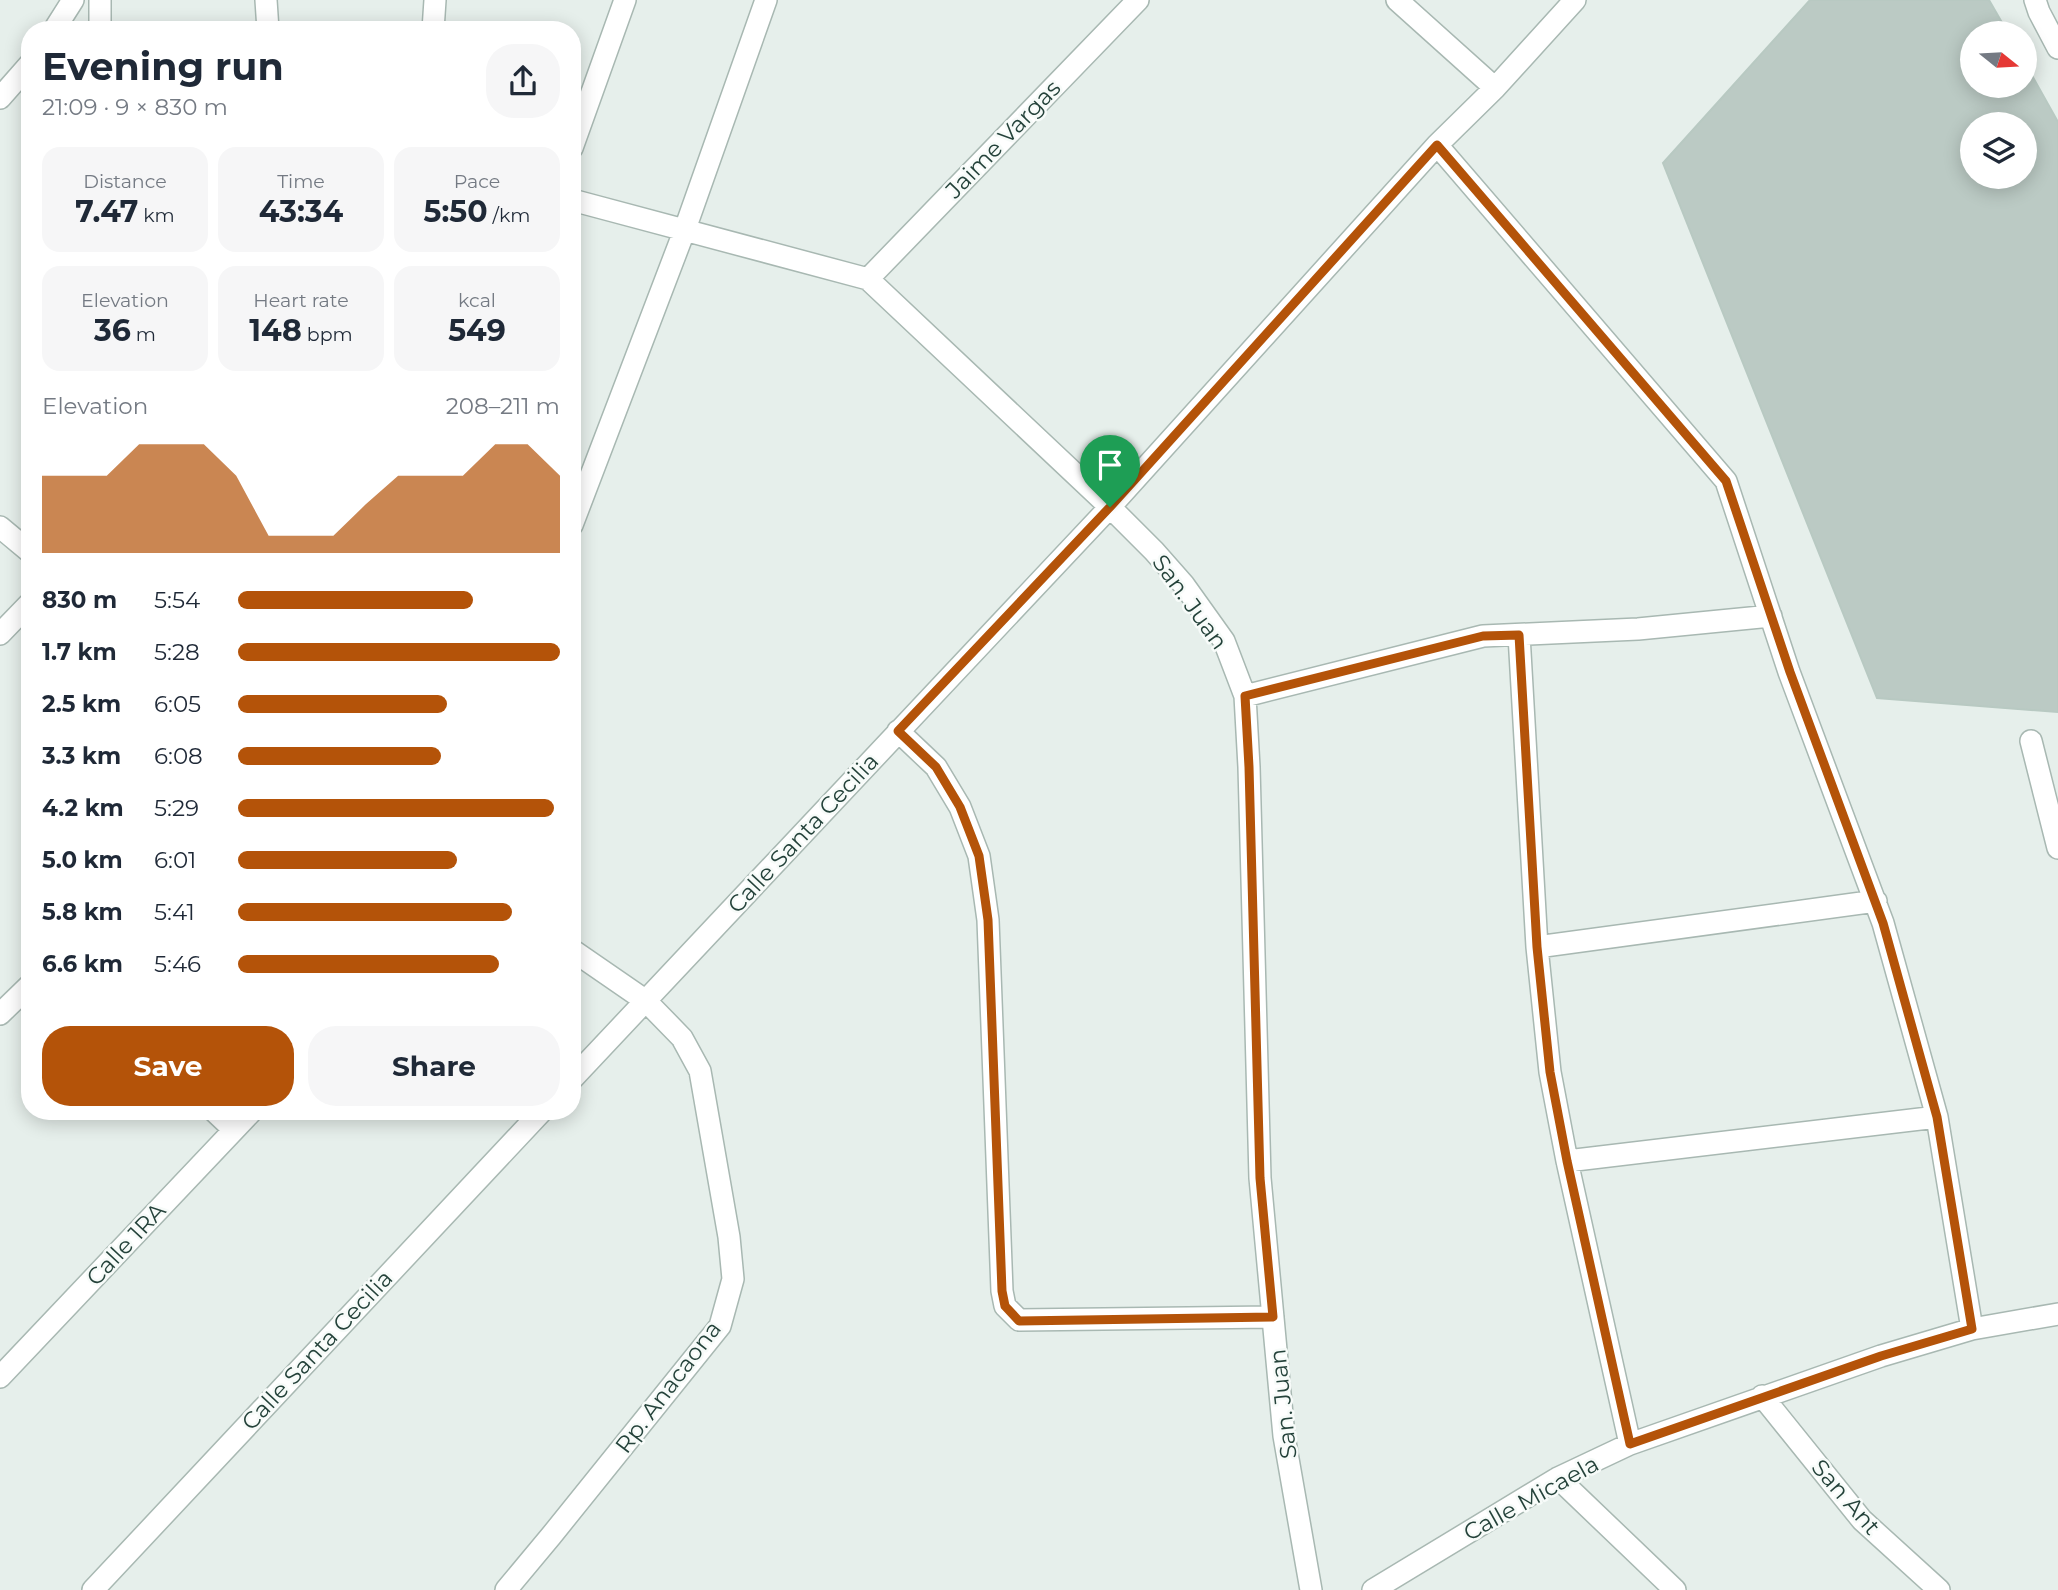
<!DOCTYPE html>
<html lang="en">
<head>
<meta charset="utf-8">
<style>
	:root { --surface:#fff; --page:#f6f6f7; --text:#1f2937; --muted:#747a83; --accent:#b45309 }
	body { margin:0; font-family:Montserrat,sans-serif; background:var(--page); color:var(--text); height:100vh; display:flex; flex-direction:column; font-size:26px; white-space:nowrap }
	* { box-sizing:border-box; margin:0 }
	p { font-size:23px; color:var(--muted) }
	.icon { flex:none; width:38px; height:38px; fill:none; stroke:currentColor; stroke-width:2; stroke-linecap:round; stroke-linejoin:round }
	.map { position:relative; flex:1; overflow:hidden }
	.sheet { position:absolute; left:21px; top:21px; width:560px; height:1099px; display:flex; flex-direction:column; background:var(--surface); border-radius:28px; box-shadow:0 4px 18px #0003 }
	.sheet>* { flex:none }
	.needle { width:46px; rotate:108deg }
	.buttons { position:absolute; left:1960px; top:21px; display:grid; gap:14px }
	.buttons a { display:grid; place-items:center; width:77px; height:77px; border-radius:50%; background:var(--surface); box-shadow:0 4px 18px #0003; font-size:35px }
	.pin { position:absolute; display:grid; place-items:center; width:60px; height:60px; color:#fff; margin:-72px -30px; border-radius:50% 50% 50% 0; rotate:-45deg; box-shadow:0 0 7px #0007 }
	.pin .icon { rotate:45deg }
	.round { display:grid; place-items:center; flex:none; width:74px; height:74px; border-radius:28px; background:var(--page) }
	.overview { display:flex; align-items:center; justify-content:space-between; height:119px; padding:0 21px }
	h1 { font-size:38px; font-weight:700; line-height:52px }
	.figures { display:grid; grid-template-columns:repeat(3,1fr); gap:10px; height:119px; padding:7px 21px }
	.figures div { display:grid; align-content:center; border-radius:18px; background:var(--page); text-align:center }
	.figures b { font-size:30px; font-weight:700 }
	.figures small { font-size:19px; font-weight:400 }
	.figures p { font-size:19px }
	.chart { height:196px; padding:14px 21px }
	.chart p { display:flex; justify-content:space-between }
	.chart svg { width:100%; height:126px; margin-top:7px; fill:var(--accent); opacity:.7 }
	.cta { display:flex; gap:14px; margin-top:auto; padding:14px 21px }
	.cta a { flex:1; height:80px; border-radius:28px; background:var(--accent); color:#fff; font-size:28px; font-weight:700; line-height:80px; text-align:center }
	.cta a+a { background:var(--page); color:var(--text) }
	ul { padding:0 21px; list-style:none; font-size:23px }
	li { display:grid; grid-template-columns:112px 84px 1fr; align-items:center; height:52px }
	li i { height:18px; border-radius:9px; background:var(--accent) }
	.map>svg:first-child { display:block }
	.building { fill:#bbcac4; stroke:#b8c9c2; stroke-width:2; fill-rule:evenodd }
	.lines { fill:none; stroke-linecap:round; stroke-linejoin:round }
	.minor-casing { stroke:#a8b8b2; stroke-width:24 }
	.minor { stroke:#fff; stroke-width:21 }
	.route-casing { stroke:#fff; stroke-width:14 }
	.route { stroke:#b45309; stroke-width:9 }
	.labels { text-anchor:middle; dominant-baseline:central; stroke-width:5; stroke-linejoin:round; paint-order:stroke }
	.street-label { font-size:23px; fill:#24423a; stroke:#f7fbf9 }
</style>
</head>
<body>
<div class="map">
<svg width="2058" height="1590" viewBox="0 0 2058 1590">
	<rect width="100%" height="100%" fill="#e6efeb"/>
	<path class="building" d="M1810 0H1989L2008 33H1972V86H2025V63L2058 122V712L1877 698 1663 163ZM1972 124H2025V177H1972Z"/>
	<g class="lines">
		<defs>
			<path id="minor" d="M266 0 268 30
				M1397 0 1495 88
				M2035 0 2039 12 2058 48
				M54 30 73 0
				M100 30V0
				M433 30 435 0
				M0 98 30 64
				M1437 145 1726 481 1789 672 1883 923 1937 1117 1972 1329
				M572 148 625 0
				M572 200 868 279 1110 507 1154 551 1184 585 1224 641 1245 696 1249 767 1260 1178 1284 1436 1311 1590
				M868 279 1138 0
				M572 525 685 229 766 0
				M0 527 30 552
				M0 634 30 603
				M1519 635 1537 947 1550 1072 1567 1161 1630 1444
				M1245 696 1483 636 1638 629 1771 616
				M898 731 936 767 960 807 979 856 988 920 1002 1291 1005 1306 1019 1320 1273 1317
				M2031 741 2058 848
				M1537 947 1876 901
				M0 1014 30 985
				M572 1079 1110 507 1437 145 1495 88 1575 0
				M214 1111 234 1130
				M1567 1161 1937 1117
				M0 1377 252 1111
				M1762 1396 1862 1520 1939 1590
				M1558 1478 1675 1590
				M93 1590 542 1111
				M506 1590 551 1536 720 1326 733 1279 729 1237 700 1071 682 1038 646 1001 572 950
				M1373 1590 1558 1478 1630 1444 1881 1356 1972 1329 2058 1314"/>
		</defs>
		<use href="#minor" class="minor-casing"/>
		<use href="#minor" class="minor"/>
	</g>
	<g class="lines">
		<defs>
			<path id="route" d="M1437 145 1726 481 1790 672 1883 923 1937 1117 1972 1329 1881 1356 1630 1444 1567 1161 1550 1072 1537 947 1519 635 1483 636 1245 696 1249 767 1260 1178 1273 1317 1019 1321 1005 1306 1002 1291 988 920 979 856 960 807 936 767 898 731 1110 507Z"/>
		</defs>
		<use href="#route" class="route-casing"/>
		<use href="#route" class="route"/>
	</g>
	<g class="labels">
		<g class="street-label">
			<text transform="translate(1003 139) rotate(-46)">Jaime Vargas</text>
			<text transform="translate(1190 602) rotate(54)">San. Juan</text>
			<text transform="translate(803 833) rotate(-47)">Calle Santa Cecilia</text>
			<text transform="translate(126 1244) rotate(-47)">Calle 1RA</text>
			<text transform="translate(317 1350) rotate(-47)">Calle Santa Cecilia</text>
			<text transform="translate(668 1387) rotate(-53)">Rp. Anacaona</text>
			<text transform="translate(1283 1404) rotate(-96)">San. Juan</text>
			<text transform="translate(1846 1497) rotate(49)">San Ant</text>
			<text transform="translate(1531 1498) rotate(-29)">Calle Micaela</text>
		</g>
	</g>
</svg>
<div class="buttons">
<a><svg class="needle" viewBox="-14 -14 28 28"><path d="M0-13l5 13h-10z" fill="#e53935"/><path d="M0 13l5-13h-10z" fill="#747a83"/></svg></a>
<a><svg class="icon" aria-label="layers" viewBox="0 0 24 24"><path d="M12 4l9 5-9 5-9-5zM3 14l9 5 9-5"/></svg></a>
</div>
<div class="pin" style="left:1110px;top:507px;background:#1e9e55"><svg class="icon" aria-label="arrive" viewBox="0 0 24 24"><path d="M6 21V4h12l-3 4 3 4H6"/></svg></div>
<section class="sheet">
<div class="overview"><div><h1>Evening run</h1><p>21:09 · 9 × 830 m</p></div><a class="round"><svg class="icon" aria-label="share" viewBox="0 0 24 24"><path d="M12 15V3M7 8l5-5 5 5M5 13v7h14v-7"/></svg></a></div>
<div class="figures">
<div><p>Distance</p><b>7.47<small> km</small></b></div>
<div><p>Time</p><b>43:34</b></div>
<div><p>Pace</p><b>5:50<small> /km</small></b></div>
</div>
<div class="figures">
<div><p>Elevation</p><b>36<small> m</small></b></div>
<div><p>Heart rate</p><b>148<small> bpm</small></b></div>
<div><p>kcal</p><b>549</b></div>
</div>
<div class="chart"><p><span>Elevation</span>208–211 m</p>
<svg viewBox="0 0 160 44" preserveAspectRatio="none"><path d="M0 44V17L10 17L20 17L30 6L40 6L50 6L60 17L70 38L80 38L90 38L100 27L110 17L120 17L130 17L140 6L150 6L160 17V44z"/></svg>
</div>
<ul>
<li><b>830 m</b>5:54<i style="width:73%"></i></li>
<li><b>1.7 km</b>5:28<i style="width:100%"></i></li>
<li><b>2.5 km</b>6:05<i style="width:65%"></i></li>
<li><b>3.3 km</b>6:08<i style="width:63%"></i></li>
<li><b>4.2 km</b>5:29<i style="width:98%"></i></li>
<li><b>5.0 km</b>6:01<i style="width:68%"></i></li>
<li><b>5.8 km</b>5:41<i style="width:85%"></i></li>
<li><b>6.6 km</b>5:46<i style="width:81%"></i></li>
</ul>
<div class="cta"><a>Save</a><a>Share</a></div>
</section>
</div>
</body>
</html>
